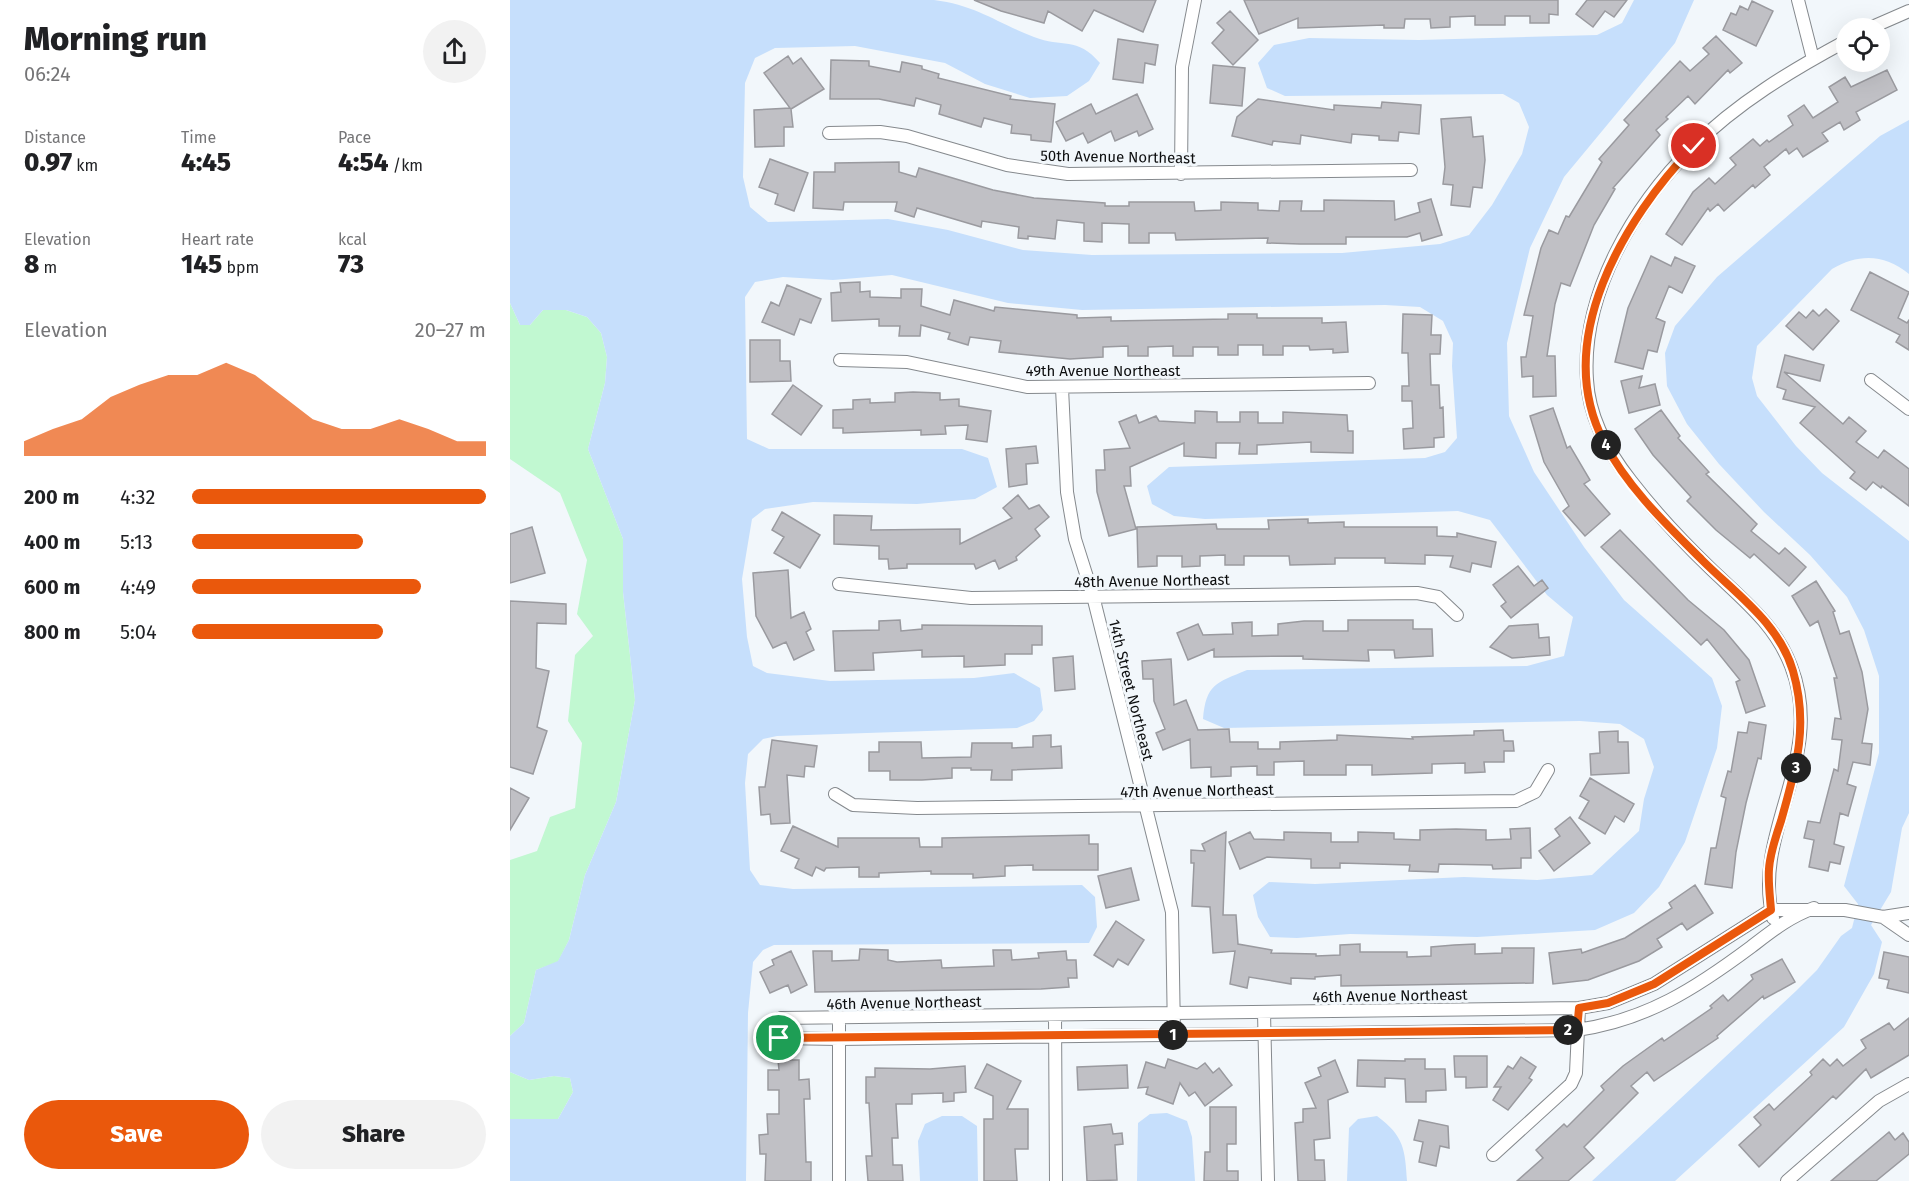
<!DOCTYPE html>
<html lang="en">
<head>
<meta charset="utf-8">
<style>
	:root { --surface:#fff; --page:#f2f2f2; --text:#202124; --muted:#757577; --accent:#ea580c }
	body { margin:0; font-family:"Fira Sans",sans-serif; background:var(--page); color:var(--text); height:100vh; display:flex; flex-direction:column; font-size:22px; white-space:nowrap }
	* { box-sizing:border-box; margin:0 }
	p { font-size:20px; color:var(--muted) }
	.icon { flex:none; width:33px; height:33px; fill:none; stroke:currentColor; stroke-width:2; stroke-linecap:round; stroke-linejoin:round }
	.map { position:relative; flex:1; overflow:hidden }
	.details { display:flex; flex-direction:column; background:var(--surface); width:510px }
	.details>* { flex:none }
	.tools { position:absolute; left:1326px; top:18px; display:grid; gap:12px }
	.tools a { display:grid; place-items:center; width:54px; height:54px; border-radius:50%; background:var(--surface); box-shadow:0 6px 24px #0002; font-size:30px }
	.pin { position:absolute; display:grid; place-items:center; width:51px; height:51px; color:#fff; margin:-26px; border:3px solid #fff; border-radius:50%; box-shadow:0 2px 6px #0007 }
	.km { position:absolute; width:30px; height:30px; margin:-15px; border-radius:50%; background:#222; color:#fff; font-size:16px; line-height:30px; text-align:center }
	.round { display:grid; place-items:center; flex:none; width:63px; height:63px; border-radius:32px; background:var(--page) }
	.summary { display:flex; align-items:center; justify-content:space-between; height:102px; padding:0 24px }
	h1 { font-size:33px; font-weight:800; line-height:45px }
	.figures { display:grid; grid-template-columns:repeat(3,1fr); gap:9px; height:102px; padding:6px 24px }
	.figures div { display:grid; align-content:center }
	.figures b { font-size:26px; font-weight:800 }
	.figures small { font-size:16px; font-weight:400 }
	.figures p { font-size:16px }
	.chart { height:168px; padding:12px 24px }
	.chart p { display:flex; justify-content:space-between }
	.chart svg { width:100%; height:108px; margin-top:6px; fill:var(--accent); opacity:.7 }
	.primary-button { display:flex; gap:12px; margin-top:auto; padding:12px 24px }
	.primary-button a { flex:1; height:69px; border-radius:36px; background:var(--accent); color:#fff; font-size:24px; font-weight:800; line-height:69px; text-align:center }
	.primary-button a+a { background:var(--page); color:var(--text) }
	ul { padding:0 24px; list-style:none; font-size:20px }
	li { display:grid; grid-template-columns:96px 72px 1fr; align-items:center; height:45px }
	li i { height:15px; border-radius:8px; background:var(--accent) }
	main { display:flex; flex:1; min-height:0 }
	.map>svg:first-child { display:block }
	.green { fill:#c1f8d1 }
	.water { fill:#c6dffc }
	.building { fill:#c0c0c5; stroke:#9a9a9f; stroke-width:1.5 }
	.lines { fill:none; stroke-linecap:round; stroke-linejoin:round }
	.minor-casing { stroke:#85898d; stroke-width:14 }
	.minor { stroke:#fff; stroke-width:12 }
	.route-casing { stroke:#fff; stroke-width:12 }
	.route { stroke:#ea580c; stroke-width:8 }
	.labels { text-anchor:middle; dominant-baseline:central; stroke-width:6; stroke-linejoin:round; paint-order:stroke }
	.street-label { font-size:15px; fill:#0d0e0f; stroke:#f2f7fb }
</style>
</head>
<body>
<main>
<section class="details">
<div class="summary"><div><h1>Morning run</h1><p>06:24</p></div><a class="round"><svg class="icon" aria-label="share" viewBox="0 0 24 24"><path d="M12 15V3M7 8l5-5 5 5M5 13v7h14v-7"/></svg></a></div>
<div class="figures">
<div><p>Distance</p><b>0.97<small> km</small></b></div>
<div><p>Time</p><b>4:45</b></div>
<div><p>Pace</p><b>4:54<small> /km</small></b></div>
</div>
<div class="figures">
<div><p>Elevation</p><b>8<small> m</small></b></div>
<div><p>Heart rate</p><b>145<small> bpm</small></b></div>
<div><p>kcal</p><b>73</b></div>
</div>
<div class="chart"><p><span>Elevation</span>20–27 m</p>
<svg viewBox="0 0 160 44" preserveAspectRatio="none"><path d="M0 44V38L10 33L20 29L30 20L40 15L50 11L60 11L70 6L80 11L90 20L100 29L110 33L120 33L130 29L140 33L150 38L160 38V44z"/></svg>
</div>
<ul>
<li><b>200 m</b>4:32<i style="width:100%"></i></li>
<li><b>400 m</b>5:13<i style="width:58%"></i></li>
<li><b>600 m</b>4:49<i style="width:78%"></i></li>
<li><b>800 m</b>5:04<i style="width:65%"></i></li>
</ul>
<div class="primary-button"><a>Save</a><a>Share</a></div>
</section>
<div class="map">
<svg width="1399" height="1181" viewBox="0 0 1399 1181">
	<rect width="100%" height="100%" fill="#f2f7fb"/>
	<path class="green" d="M0 303 10 325H20L33 310H56L77 317 91 333 97 357 95 383 78 449 113 539V592L125 700 106 802 75 875 59 940 48 962 26 970 14 1023 0 1036V860L27 851 40 817 65 808 72 743 58 721 65 655 83 636 67 614 77 560 50 493 0 459Z
		M0 1072 19 1080 44 1076 60 1078 63 1092 48 1119H0Z"/>
	<path class="water" d="M0 0H424C466 5 487 23 524 37 552 48 567 36 590 63L579 81 557 96 520 98 475 84 435 63 345 46 265 48 245 58 235 83 233 177 240 207 258 222 378 219 438 230 513 250 582 255 832 253 930 244 959 235 982 205 1012 154 1019 127 1009 103 993 94 775 96 757 88 748 63 764 45 799 38 909 40 1087 35 1112 23 1124 0H1184L1165 43 1054 177 1020 248 997 343 999 416 1024 472 1074 547 1114 600 1202 678 1212 706 1207 748 1175 842 1149 887 1124 913 1085 930 967 937 840 934 787 938 760 937 748 917 743 895 759 882 805 884 954 877 1027 880 1082 875 1129 831 1134 799 1144 767 1134 739 1110 724 1070 721 714 728 693 719C696 684 706 683 737 670L1017 666 1054 656 1063 617 1037 595 980 520 948 511 695 519 664 516 642 504 637 486 659 467 915 458 935 452 947 438 942 366 943 343 933 321 910 307 875 305 572 310 498 303 382 275 323 280 273 277 245 282 235 297 237 439 259 449H452L478 458 487 487 465 499 407 504 303 502 255 509 242 519 232 579 237 637 243 666 257 673 320 681 464 678 504 673 530 688 533 710 524 721 507 728 267 736 253 739 238 754 235 783 240 870 250 885 283 889 572 885 585 897 587 927 579 943 264 945 253 950 243 962 238 1013 236 1181H0V1119H48L63 1092 60 1078 44 1076 19 1080 0 1072V1036L14 1023 26 970 48 961 59 940 75 875 106 802 125 700 113 592V539L78 449 95 383 97 357 91 333 77 317 56 310H33L20 325H10L0 303Z
		M1399 120V274C1375 254 1349 253 1322 269L1247 346 1242 378 1247 396 1286 446 1312 473 1399 541V813L1392 828 1381 892 1361 925 1372 942 1364 974 1334 1027 1165 1181H1082L1286 991 1307 970 1331 936 1342 928 1348 904 1334 886 1369 753V676L1354 630 1337 597 1300 555 1254 512 1209 464 1177 424 1157 386 1155 353 1165 326 1207 277 1370 136Z
		M657 1113 677 1121 682 1137 685 1181H627L628 1123 640 1114Z
		M432 1116H452L467 1126 468 1181H410L408 1141 415 1124Z
		M867 1116C894 1136 895 1149 897 1181H837L839 1128 848 1119Z"/>
	<path class="building" d="M464 0H646L633 32 584 10 572 31 538 11 534 23 491 11Z
		M734 0H1048V15L1039 14V23H1020V16H995V25H965V16L940 17V27L921 28 920 19H895L894 28H874V25L788 28V18L749 34Z
		M1077 0H1117L1104 17 1095 11 1083 27 1066 14Z
		M1242 1 1263 11 1246 46 1213 30 1221 13 1226 15 1230 6 1238 10Z
		M720 11 748 40 723 65 702 43 714 30 707 23Z
		M1206 36 1232 63 1220 73 1218 70 1185 104 1178 96 1156 117 1158 119 1146 130 1150 135 1103 188 1105 189 1084 225 1060 286 1051 283 1045 304 1037 356H1045L1046 396 1023 397V376L1012 377 1011 357H1016L1023 316 1014 315 1031 248 1039 230 1048 234 1056 216 1059 217 1092 162 1089 159 1119 125 1114 120 1170 61 1180 71 1199 54 1193 48Z
		M608 39 648 45 645 65 635 63 633 83 603 79Z
		M278 56 283 64 291 58 314 89 281 109 283 127H274V146L245 147 244 110 280 108 254 73Z
		M321 60 359 61V66L390 72 392 62 412 66V69L429 74 428 78 501 96 500 99 545 104 541 142 521 140V135L501 133 502 125 474 118 471 127 429 114 431 105 406 98 404 106 369 99H320Z
		M703 65 735 68 732 106 700 103Z
		M1377 70 1387 90 1346 112 1350 120 1334 130 1330 122 1312 133 1318 141 1293 157 1287 148 1279 154 1276 149 1254 167 1260 175 1245 188 1243 185 1214 211 1208 204 1200 211 1198 208 1172 245 1156 234 1183 192 1199 178 1205 184 1226 165 1220 158 1243 139 1250 146 1257 140 1259 142 1283 125 1278 116 1294 105 1303 118 1328 102 1319 87 1335 77 1341 87Z
		M627 94 643 129 629 136 627 131 605 141 601 131 578 143 573 133 556 141 546 122 581 104 586 114Z
		M748 99 824 110V105L871 108 872 102 911 105 909 134 889 132 888 141 869 140V136L842 134 841 143 791 135 790 144 763 141 762 145 722 136 727 117Z
		M961 117 963 137 973 136 975 160 972 188 963 187 960 207 941 205 943 185 933 184 935 167 931 119Z
		M260 159 298 173 284 211 265 204 268 194 249 187Z
		M389 162V172L406 177 409 168 483 190 524 198 595 203V206H619V202H684L685 211 711 210V202L748 203V210L769 211 770 201H792L791 211H814V200L884 201 885 220 910 212 908 203 921 199 932 235 912 241 910 233 897 237H836V244H790L757 243 758 238 666 240 665 233H639V243H619V224L592 223V242L574 241V223L547 220 545 239 518 236V239L508 238 509 227 472 221 471 227 407 208 404 217 385 211 387 202H334L333 210 303 208 304 172H325V163Z
		M1141 256 1161 266 1165 257 1185 266 1172 293 1159 286 1146 318 1155 322 1147 352 1138 350 1133 369 1105 362 1118 308Z
		M1360 272 1399 292 1388 318 1397 323 1399 320V350L1386 342 1390 335 1341 310Z
		M350 282V292L360 291V297L391 298V289H412L411 306 440 315 444 300 484 311 485 307 567 315V318L601 317V321L718 319V314H747V318H812V323L836 322 838 352 823 353V349L800 350 799 346H773V355H753V345H728V355H708V347H683V356H663V346L638 347V356H618V346L593 347V357L560 359 489 352 491 341 460 337 458 345 438 339 440 333 411 325 410 336H389L390 326H369V319L322 321 321 293 331 292 330 283Z
		M277 285 311 299 301 323 290 319 284 335 252 322 261 302 269 306Z
		M1316 309 1329 321 1303 350 1276 326 1289 312 1296 318 1303 310 1309 316Z
		M893 314 922 315 921 335H931L930 354H920L921 385H929L930 408 933 407 934 437 924 438V447L894 449 893 429 903 428 902 401H892V386H899L898 353H892Z
		M240 340H270V361H280L281 381 240 382Z
		M1275 355 1314 365 1310 381 1274 372 1333 424 1339 417 1356 431 1346 442 1368 458 1374 450 1399 469V506L1372 486 1371 488 1363 482 1356 490 1340 478 1345 472 1290 423 1305 407 1273 399 1276 390 1267 387Z
		M1132 376 1129 388 1145 384 1150 405 1119 413 1111 381Z
		M283 385 312 406 291 435 262 414Z
		M403 392 430 393V400L449 399V406L481 411 477 442 456 439 458 425 435 426 436 434 411 435V430L333 433V428H323V410L343 409V400L360 399V403L385 402V393Z
		M1043 408 1057 448 1060 446 1080 480 1074 484 1100 514 1075 536 1053 511 1059 506 1034 462 1020 416Z
		M1151 410 1170 436 1168 438 1199 472 1196 474 1247 524 1241 531 1269 554 1275 548 1296 567 1279 586 1244 554 1240 558 1206 530 1177 501 1181 497 1143 455 1125 429Z
		M685 411 707 412V422H730V412H748V423H773V412L837 415 838 431H843V453L801 452V442L747 445V454H729L730 443H706V458L674 456V443L620 467 621 486H614L626 529 599 536 587 492 586 470H595L594 450 620 448 609 422 626 415 629 423 646 416 649 421 685 423Z
		M526 446 528 463 516 464 517 484 499 487 496 449Z
		M508 495 519 509 529 505 539 517 525 529 530 536 506 557 507 560 489 569 485 560 466 569 464 564H397V568L379 569 378 559H369V546L324 544V515L362 516 361 530 450 529V544L502 518 493 508Z
		M272 512 310 535 290 568 264 553 274 537 262 530Z
		M798 519V523L834 522V527H927V536L947 537V533L986 542 981 567 962 563 960 572 940 567 943 556 915 555V564L875 563V558H825V564L780 565 779 556H734V565H715V555L690 556V566L672 567V556H647V566L628 567 627 527 706 524 707 529H759L758 520Z
		M22 527 35 573 0 583V534Z
		M1110 530 1178 600 1214 630 1239 660 1255 706 1236 713 1226 682 1230 680 1197 639 1191 645 1091 547Z
		M1008 566 1024 586 1032 580 1038 588 1001 618 991 606 996 602 983 585Z
		M278 570 281 618 294 612 301 629 296 632 304 650 284 660 276 642 263 648 246 616 243 573Z
		M1306 581 1325 611 1323 612 1330 634 1339 631 1352 672 1358 709 1352 743 1362 744 1360 765 1343 762 1337 784 1346 787 1338 816 1330 813 1324 844 1334 847 1330 864 1320 862 1318 871 1299 867 1304 840 1294 838 1298 821 1310 823 1324 769 1328 771 1332 740 1322 739 1325 718 1331 719 1324 678H1327L1308 621 1300 626 1282 596Z
		M0 601 56 604V624L27 623 26 668 39 671 27 727 37 731 23 774 0 767Z
		M390 620 391 631 412 629V625L532 626V645H522V654H495V665L454 667V656L412 657V650L363 653 364 670 325 671 323 631 369 630V621Z
		M838 620H903V629H922L923 656 885 658 884 650H858L859 661 793 659V656L704 657V649L678 660 667 633 688 624 693 635 723 634 722 623 742 622V636L768 635V624L794 621H813V631H838Z
		M1028 624 1029 638 1039 637 1040 655 1002 658 980 647 999 626Z
		M563 656 565 689 545 691 543 658Z
		M661 659 664 705 676 700 688 730 719 729 720 742H748V749H770V742L827 740V735L903 739 902 737 964 735V731L993 730 994 741H1003L1004 751H994V762H974L975 772 955 773V763L922 764V773L862 775V765H836V775H794V761L764 762V775H747V766L721 767V776L701 777V767L681 768 680 739 653 750 646 733 655 729 644 701 643 679H633L632 661Z
		M1239 722 1256 725 1251 759 1248 758 1236 803 1226 852 1222 888 1195 884 1201 848H1206L1216 798 1211 796 1218 771 1221 772 1228 732 1237 733Z
		M1108 731V742H1118L1119 773 1081 775 1080 754 1090 753 1089 732Z
		M541 735V747L551 746 552 768 502 770V780H481L482 770H461V768H442V778L412 780H380V771H359V752H369V742H411L412 758 461 757 462 743H502V748L523 747V736Z
		M262 740 307 746 304 767 295 766 294 777 277 775 280 823 261 824 260 814 251 815 249 787H255Z
		M1080 778 1124 804 1114 822 1105 816 1095 834 1069 818 1079 801 1070 796Z
		M0 788 19 798 0 830Z
		M1060 817 1080 843 1044 871 1029 851 1050 836 1045 829Z
		M283 826 328 847V838H409L410 847H432V838L579 835V844H588V870H523V865L495 866V876L463 878V874H421V871L369 873V877H349V867L316 868 314 871 306 867 302 876 285 868 289 859 271 851Z
		M1020 828 1021 858H1011V868L983 869 982 865 929 864 928 872 899 871 900 865 830 863V868H801V859L757 857 730 869 719 842 740 832 744 839 774 840V832L821 833V842H848V832L884 833V839L910 840V830L946 829 976 830V840L1001 839 1000 829Z
		M716 832 713 915H726L728 944 762 950 761 953 806 954V956L830 955V945L850 944V952H897V957L921 956V947L944 945 965 944V954L992 953V948H1024L1023 983 831 986V975L805 977V979L781 978V984L739 977 737 988 720 984 725 951 703 953 700 907 682 906 684 863H681V850L695 851 692 844Z
		M621 868 629 900 596 908 588 876Z
		M1185 885 1203 913 1177 930 1172 923 1147 939 1152 947 1129 961 1078 980 1043 984 1039 953 1071 949 1072 953 1115 938 1162 908 1159 903Z
		M606 921 634 940 618 965 608 959 603 967 584 955Z
		M350 949 378 950V960L387 962 431 960 432 968 484 966 483 950H501L502 960 529 958 528 953 556 951 557 960H566L567 978H558L559 987 531 989 305 992 303 951H322V961L349 960Z
		M281 951 297 985 281 993 278 985 260 993 250 972 264 965 262 960Z
		M1374 952 1399 957V993L1377 988 1379 980 1369 978Z
		M1272 959 1285 982 1254 999 1253 996 1207 1036 1208 1038 1144 1081 1137 1072 1121 1086 1128 1093 1074 1147 1084 1158 1058 1181H1007L1033 1158 1026 1150 1054 1124 1057 1127 1094 1090 1091 1086 1113 1066 1152 1038 1154 1041 1202 1008 1200 1006 1213 995 1218 1001 1243 979 1241 975Z
		M1399 1018V1055L1361 1078 1356 1069 1326 1099 1323 1096 1249 1167 1229 1145 1251 1125 1244 1117 1259 1104 1264 1110 1302 1075 1300 1072 1313 1059 1320 1066 1327 1059 1333 1066 1356 1048 1351 1040 1379 1023 1384 1030Z
		M944 1056H977V1087L956 1088V1077H945Z
		M1011 1057 1026 1067 1019 1078 1022 1080 998 1110 983 1100 991 1087H984L998 1066 1003 1069Z
		M658 1059 687 1069 695 1063 703 1073 709 1068 722 1085 695 1106 685 1092 679 1096 670 1083 663 1104 636 1094 638 1087 628 1088 636 1062 655 1068Z
		M895 1059H915V1069H935L936 1090 916 1091V1102H896L895 1079 875 1078V1087L847 1086 848 1060 895 1061Z
		M268 1060H289V1080L299 1079 300 1099H294L296 1162H301V1181H255L256 1154H250L249 1135 258 1134 257 1114H269V1090H258V1070H269Z
		M825 1060 838 1092 818 1100 820 1138 804 1140 805 1160H814L815 1181H788L785 1123 793 1122V1109L806 1108 795 1083 811 1076 808 1068Z
		M477 1064 511 1081 497 1109H518V1149H505L507 1181H474V1119H483V1096L465 1088Z
		M617 1065 618 1088 568 1090 567 1067Z
		M455 1066 456 1092 444 1093V1101L433 1102V1093L402 1094V1104H386L388 1138H382L383 1165H392L393 1181H358L356 1156H362L359 1103H356V1077H365V1068L420 1069Z
		M700 1107H726V1144H717V1171H728V1181H694L695 1152H700Z
		M909 1120 938 1126 939 1148 930 1146 926 1166 909 1162 913 1142 904 1140Z
		M601 1124 603 1134 612 1133 613 1144 605 1145 607 1180 577 1181 574 1127Z
		M1379 1132 1385 1140 1393 1133 1399 1142V1154L1366 1181H1321Z"/>
	<g class="lines">
		<defs>
			<path id="minor" d="M1288 0 1303 59
				M1360 28 1399 11
				M319 133 370 132 397 136 497 165 558 174 901 170
				M671 174 672 67 685 0
				M330 360 397 362 517 387 859 383
				M1361 380 1399 409
				M552 388 557 492 565 539 583 596 662 912 664 1035
				M329 584 461 598 907 593 928 597 947 615
				M325 794 343 805 407 808 1006 801 1025 792 1038 770
				M1304 908C1279 917 1262 931 1241 947 1186 988 1137 1020 1067 1030L329 1039 269 1038 260 1032 262 1023 271 1018 1069 1008 1098 1003 1144 984 1261 910H1335L1373 917 1399 913
				M1373 917 1399 935
				M1263 918C1241 832 1317 758 1281 666 1265 624 1232 599 1200 568 1172 541 1145 512 1121 481 1098 452 1079 417 1077 380 1071 294 1124 205 1183 147 1227 103 1282 70 1336 41
				M754 1013 758 1181
				M545 1016 546 1181
				M983 1155 1061 1084 1066 1073 1069 1008
				M329 1181V1019
				M1277 1181 1369 1101 1399 1084"/>
		</defs>
		<use href="#minor" class="minor-casing"/>
		<use href="#minor" class="minor"/>
	</g>
	<g class="lines">
		<defs>
			<path id="route" d="M269 1038 1067 1030 1069 1008 1098 1003 1144 984 1261 910C1260 897 1258 882 1259 869 1260 853 1266 836 1271 821 1286 768 1299 726 1283 671 1269 623 1226 594 1192 560 1157 525 1117 487 1094 442 1041 340 1114 219 1184 146"/>
		</defs>
		<use href="#route" class="route-casing"/>
		<use href="#route" class="route"/>
	</g>
	<g class="labels">
		<g class="street-label">
			<text transform="translate(608 157) rotate(1)">50th Avenue Northeast</text>
			<text x="593" y="371">49th Avenue Northeast</text>
			<text transform="translate(642 581) rotate(-1)">48th Avenue Northeast</text>
			<text transform="translate(621 690) rotate(76)">14th Street Northeast</text>
			<text transform="translate(687 791) rotate(-1)">47th Avenue Northeast</text>
			<text transform="translate(880 996) rotate(-1)">46th Avenue Northeast</text>
			<text transform="translate(394 1003) rotate(-1)">46th Avenue Northeast</text>
		</g>
	</g>
</svg>
<div class="tools">
<a><svg class="icon" aria-label="locate" viewBox="0 0 24 24"><circle cx="12" cy="12" r="6"/><path d="M12 2v4M12 18v4M2 12h4M18 12h4"/></svg></a>
</div>
<div class="pin" style="left:269px;top:1038px;background:#1e9e55"><svg class="icon" aria-label="arrive" viewBox="0 0 24 24"><path d="M6 21V4h12l-3 4 3 4H6"/></svg></div>
<div class="pin" style="left:1184px;top:146px;background:#d93025"><svg class="icon" aria-label="check" viewBox="0 0 24 24"><path d="M5 12l5 5 9-10"/></svg></div>
<b class="km" style="left:663px;top:1035px">1</b>
<b class="km" style="left:1058px;top:1030px">2</b>
<b class="km" style="left:1286px;top:768px">3</b>
<b class="km" style="left:1096px;top:445px">4</b>
</div>
</main>
</body>
</html>
